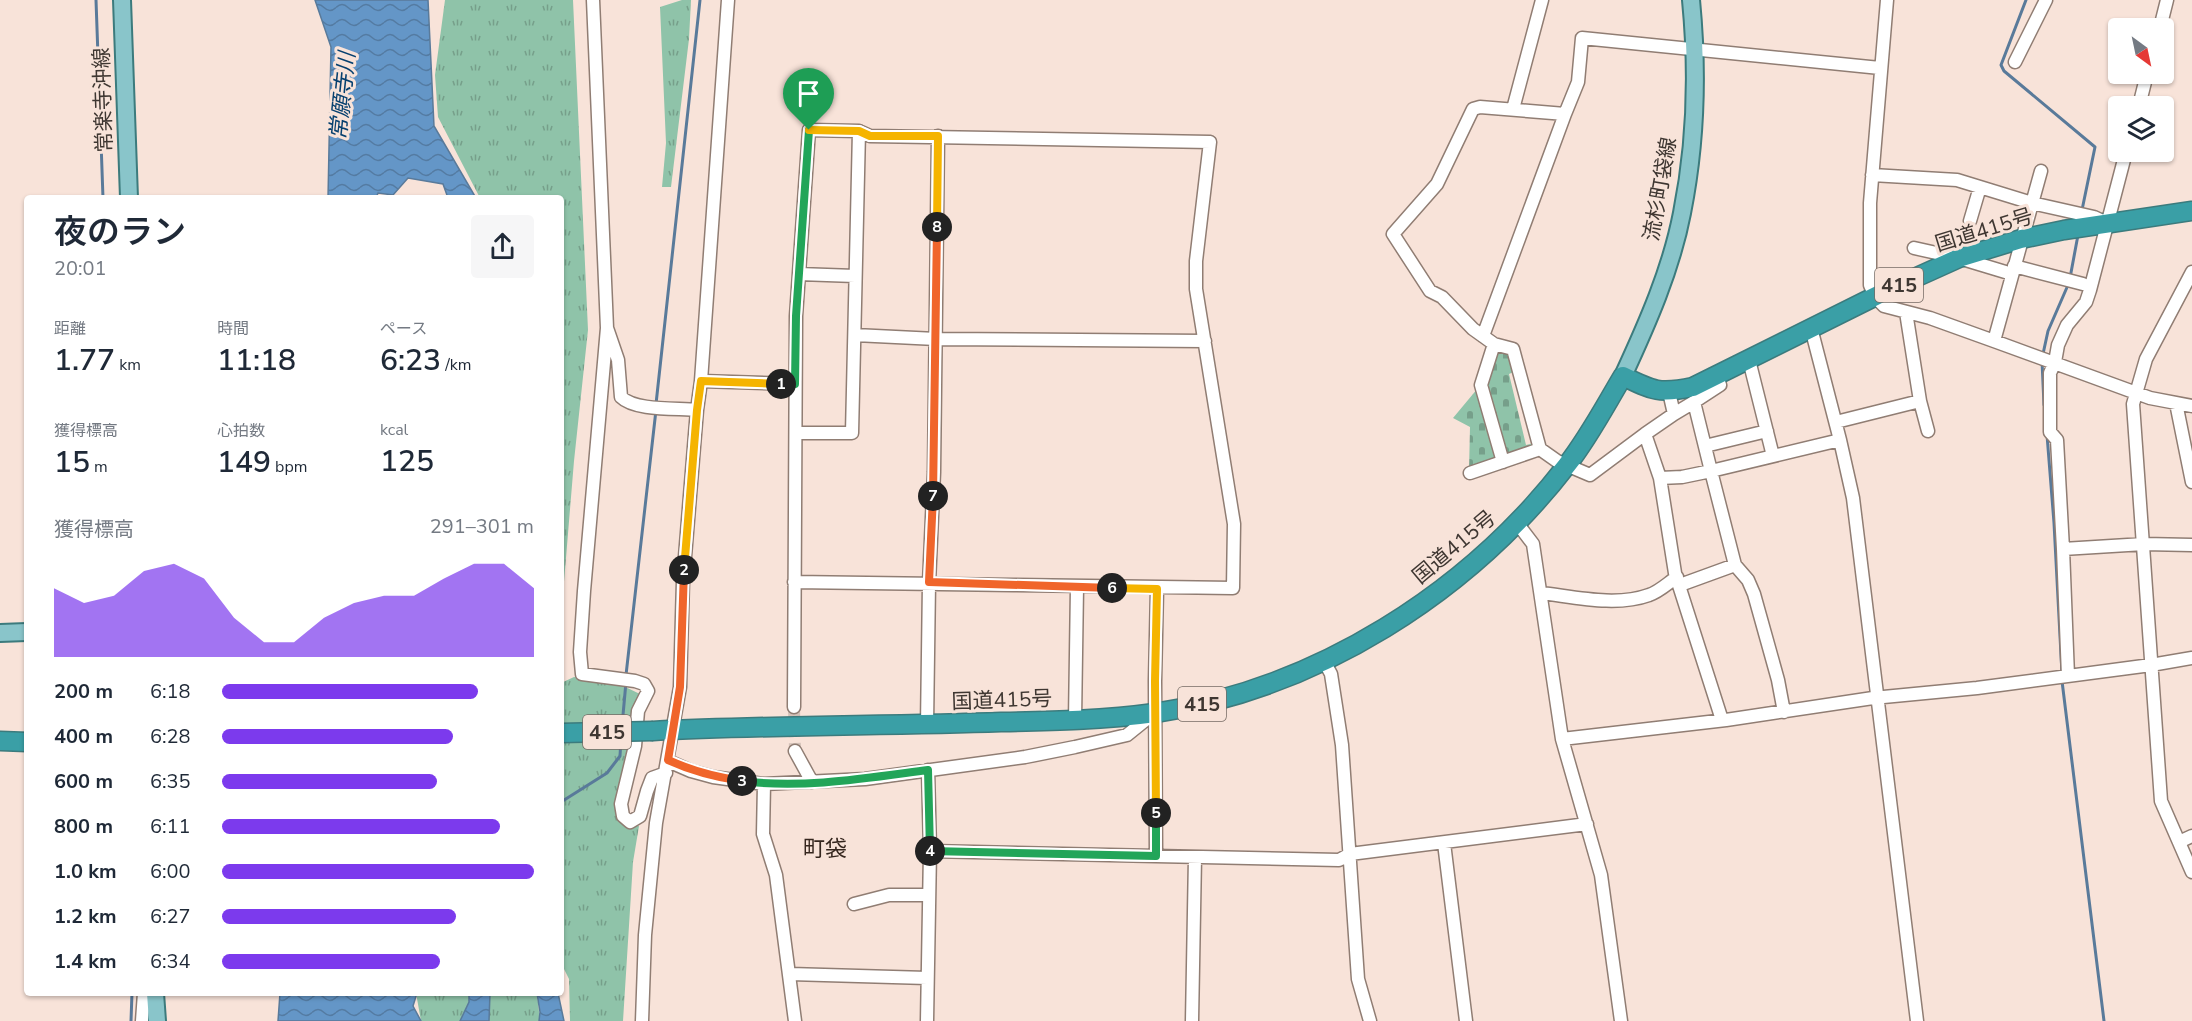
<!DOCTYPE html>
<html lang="ja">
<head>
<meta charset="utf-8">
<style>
	:root { --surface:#fff; --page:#f6f6f7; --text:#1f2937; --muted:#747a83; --accent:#7c3aed }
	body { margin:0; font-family:"Nunito Sans","Noto Sans JP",sans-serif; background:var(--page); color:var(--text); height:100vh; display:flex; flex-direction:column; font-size:22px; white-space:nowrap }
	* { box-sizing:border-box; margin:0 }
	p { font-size:20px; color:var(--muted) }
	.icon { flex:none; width:33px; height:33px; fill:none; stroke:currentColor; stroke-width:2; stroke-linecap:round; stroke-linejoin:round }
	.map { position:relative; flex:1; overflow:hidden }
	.panel { position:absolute; left:24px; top:195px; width:540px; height:801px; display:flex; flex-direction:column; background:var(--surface); border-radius:6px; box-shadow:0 2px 4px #0004 }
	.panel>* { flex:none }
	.needle { width:39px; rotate:147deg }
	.tools { position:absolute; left:2108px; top:18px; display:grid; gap:12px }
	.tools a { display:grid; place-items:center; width:66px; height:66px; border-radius:6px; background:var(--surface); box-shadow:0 2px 4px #0004; font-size:30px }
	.pin { position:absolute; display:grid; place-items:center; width:51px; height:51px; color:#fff; margin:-62px -26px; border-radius:50% 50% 50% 0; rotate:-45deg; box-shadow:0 0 6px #0007 }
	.pin .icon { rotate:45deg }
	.km { position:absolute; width:30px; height:30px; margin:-15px; border-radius:50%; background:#222; color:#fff; font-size:16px; line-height:30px; text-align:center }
	.round { display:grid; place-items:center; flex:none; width:63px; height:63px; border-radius:6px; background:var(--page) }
	.headline { display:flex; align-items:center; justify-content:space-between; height:102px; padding:0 30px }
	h1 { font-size:33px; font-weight:600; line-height:45px }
	.metrics { display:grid; grid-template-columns:repeat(3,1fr); gap:9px; height:102px; padding:6px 30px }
	.metrics div { display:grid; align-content:center }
	.metrics b { font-size:30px; font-weight:600 }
	.metrics small { font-size:16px; font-weight:400 }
	.metrics p { font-size:16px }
	.chart { height:168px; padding:12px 30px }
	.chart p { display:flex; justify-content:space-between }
	.chart svg { width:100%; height:108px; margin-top:6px; fill:var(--accent); opacity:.7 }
	ul { padding:0 30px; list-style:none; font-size:20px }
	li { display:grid; grid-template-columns:96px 72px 1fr; align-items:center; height:45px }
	li i { height:15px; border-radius:8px; background:var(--accent) }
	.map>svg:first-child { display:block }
	.grass { fill:url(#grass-tufts) }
	.cemetery { fill:url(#cemetery-stones) }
	.water { fill:url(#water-waves); stroke:#597a9a; stroke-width:1.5 }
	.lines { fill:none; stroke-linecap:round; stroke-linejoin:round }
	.stream { stroke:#597a9a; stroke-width:3 }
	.minor-tunnel { stroke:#d3c1b8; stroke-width:12; stroke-dasharray:12 6; stroke-linecap:butt }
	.minor-casing { stroke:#907d73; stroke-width:15 }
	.major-casing { stroke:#3c7b7d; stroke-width:20 }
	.highway-casing { stroke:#3c7b7d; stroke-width:21 }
	.minor { stroke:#fff; stroke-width:12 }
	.major { stroke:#89c5ca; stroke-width:16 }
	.highway { stroke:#3a9fa6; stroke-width:18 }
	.highway-bridge-casing { stroke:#3c7b7d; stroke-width:21; stroke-linecap:butt }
	.highway-bridge { stroke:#3a9fa6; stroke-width:18 }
	.split-1-casing { stroke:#fff; stroke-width:12 }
	.split-2-casing { stroke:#fff; stroke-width:12 }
	.split-3-casing { stroke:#fff; stroke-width:12 }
	.split-4-casing { stroke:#fff; stroke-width:12 }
	.split-5-casing { stroke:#fff; stroke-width:12 }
	.split-6-casing { stroke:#fff; stroke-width:12 }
	.split-7-casing { stroke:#fff; stroke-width:12 }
	.split-8-casing { stroke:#fff; stroke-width:12 }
	.split-9-casing { stroke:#fff; stroke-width:12 }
	.split-1 { stroke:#22a559; stroke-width:8 }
	.split-2 { stroke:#f5b400; stroke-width:8 }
	.split-3 { stroke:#f0652b; stroke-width:8 }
	.split-4 { stroke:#22a559; stroke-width:8 }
	.split-5 { stroke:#22a559; stroke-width:8 }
	.split-6 { stroke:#f5b400; stroke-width:8 }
	.split-7 { stroke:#f0652b; stroke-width:8 }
	.split-8 { stroke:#f0652b; stroke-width:8 }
	.split-9 { stroke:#f5b400; stroke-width:8 }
	.labels { text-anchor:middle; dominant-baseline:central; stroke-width:6; stroke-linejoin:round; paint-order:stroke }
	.shield { fill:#f8e3d9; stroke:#766b64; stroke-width:1.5 }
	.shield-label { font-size:20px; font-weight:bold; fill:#3f3732 }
	.street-label { font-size:21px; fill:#3f3732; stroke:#f8e3d9 }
	.water-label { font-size:22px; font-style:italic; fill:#06406f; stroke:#f8e3d9 }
	.neighbourhood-label { font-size:22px; fill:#35261e; stroke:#f8e3d9 }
</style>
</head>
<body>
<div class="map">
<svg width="2192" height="1021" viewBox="0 0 2192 1021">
	<defs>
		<pattern id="grass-tufts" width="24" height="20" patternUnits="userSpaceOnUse" patternTransform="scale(1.5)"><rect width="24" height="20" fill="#8fc3a9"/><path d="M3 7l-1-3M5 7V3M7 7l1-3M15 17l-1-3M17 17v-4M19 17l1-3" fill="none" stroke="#769f8a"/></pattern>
		<pattern id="cemetery-stones" width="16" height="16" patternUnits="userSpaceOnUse" patternTransform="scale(1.5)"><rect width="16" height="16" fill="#8fc3a9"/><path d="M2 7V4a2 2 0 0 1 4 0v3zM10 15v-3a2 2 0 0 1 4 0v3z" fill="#769f8a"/></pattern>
		<pattern id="water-waves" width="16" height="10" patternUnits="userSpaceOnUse" patternTransform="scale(1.5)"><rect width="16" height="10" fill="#6496c7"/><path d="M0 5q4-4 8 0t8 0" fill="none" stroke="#547ba2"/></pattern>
	</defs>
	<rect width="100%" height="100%" fill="#f8e3d9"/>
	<path class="grass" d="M445 0H573L588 330 574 461 561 618V198H480L438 117 435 75Z
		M682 0H691L689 39 671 187H662L666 143 660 7Z
		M574 677 615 682 642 695 634 714 625 823 639 826 633 862 623 1021H570L569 979 561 963V683Z
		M416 993H537L540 1021H421Z"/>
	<path class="cemetery" d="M1498 349 1512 352 1516 371 1509 374 1526 445 1534 443 1535 450 1469 471 1470 427 1453 418 1478 388Z"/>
	<path class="water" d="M315 0H428L434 126 476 198H448L443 184 408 178 393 195 378 193 376 198H328L331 47Z
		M280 993H417L413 1006 421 1021H278Z
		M469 993H490L489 1021H460L469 1002Z
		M537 993H558L564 1021H539L540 1012Z"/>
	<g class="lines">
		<path class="stream" d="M96 0 103 198
			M2026 0 2001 65 2004 71 2095 147 2082 210
			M2070 278 2078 235
			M2043 354 2048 331 2068 285
			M2042 361 2044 405
			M656 404 700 0
			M2047 435 2054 523 2062 674
			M626 675 656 410
			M2062 681 2104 1021
			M622 726 626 682
			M561 802 607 773 620 756 621 739
			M131 1021 132 993"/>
		<path class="minor-tunnel" d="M794 707 795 751"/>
		<defs>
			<path id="minor" d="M593 0 607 328 618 360 621 397C635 411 677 408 697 410
				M1887 0 1870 203V285L1875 297 1884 306 1930 318 1994 341 2150 398 2192 406
				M2160 28 2167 0
				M2015 62 2046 0
				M2139 106 2147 74
				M1513 109 1542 0
				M1565 114 1578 82 1582 38 1880 68
				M2126 152 2090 290 2086 302 2067 325 2058 345 2055 362 2050 373V432L2057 440 2063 549 2144 544 2192 545
				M1872 175 1957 180 2032 203 2094 217 2107 223
				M1970 221 1980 187
				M1914 248 1959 258 2012 274
				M2014 266 2083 284
				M2192 272 2146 359 2133 404 2161 801 2192 872
				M799 274 855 276
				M1906 312 1920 401
				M607 328 584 591 580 652 582 674 635 681 644 684 648 691 638 711 635 746 621 804 623 816 630 822 640 816 647 791 652 778 666 773
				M855 335 936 339 1205 341
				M1483 336 1565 114 1480 107 1473 109 1437 184 1393 234 1430 291 1442 297 1473 329 1494 344
				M1994 341 2041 171
				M1749 360 1773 456
				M701 381 795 384
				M1669 392 1674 414 1645 434 1660 478 1675 573 1722 720
				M1694 402 1720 385 1717 376
				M2176 403 2192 482
				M1674 414 1694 402 1711 471 1840 440 1811 328
				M1836 422 1920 401 1928 431
				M797 433H852L859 131
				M1840 440 1853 498 1917 1021
				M1705 446 1767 431
				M1503 462 1481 385 1494 344 1513 349 1540 449
				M1470 473 1540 449 1557 461 1590 475 1645 434
				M1660 478 1682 477 1711 471 1735 565 1680 585
				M1517 523 1533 544 1562 739 1601 875 1621 1021
				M2063 549 2068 676
				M1735 565 1748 580 1754 594 1778 680 1784 712
				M794 582C940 583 1087 587 1233 588L1234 524 1196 289V261L1210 142 870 136 859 131 809 130 796 316 794 707
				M1541 593C1575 597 1616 607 1649 595 1659 592 1668 583 1677 577
				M1324 661 1331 674 1342 745 1358 979 1370 1021
				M1075 720 1077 587
				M927 725 929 583 934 472 938 136
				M1562 739 1726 720 1873 698 1977 688 2151 665 2192 658
				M795 751 812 782
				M668 761 691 771 713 777 764 784 865 779 1025 757 1075 747 1127 735 1153 714
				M764 784 763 834 776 875 795 1021
				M2179 842 2192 836
				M1444 843 1466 1021
				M930 851 1339 860 1350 854 1587 824
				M1156 856 1155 681 1157 589
				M854 904 889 895H929
				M790 974 927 978
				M142 1021 144 993
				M642 1021 645 935 656 823 680 687 683 581 697 410 701 381 728 0
				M927 1021 930 851 928 770
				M1192 1021 1195 857"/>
			<path id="major" d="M122 0 129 198
				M1623 376C1647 324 1671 270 1682 213 1696 143 1698 72 1691 0
				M0 633 27 632
				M155 993 157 1021"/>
			<path id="highway" d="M653 731C769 725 885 726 1001 722 1052 721 1105 720 1155 713 1317 689 1468 593 1567 465 1589 437 1605 406 1623 376 1653 391 1660 394 1693 387L1888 290 1959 258 2021 239 2064 230 2192 211
				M0 741 27 742"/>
		</defs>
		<use href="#minor" class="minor-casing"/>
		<use href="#major" class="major-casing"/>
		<use href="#highway" class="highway-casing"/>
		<use href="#minor" class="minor"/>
		<use href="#major" class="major"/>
		<use href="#highway" class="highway"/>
		<defs>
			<path id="highway-bridge" d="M561 733 653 731"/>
		</defs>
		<use href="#highway-bridge" class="highway-bridge-casing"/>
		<use href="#highway-bridge" class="highway-bridge"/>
	</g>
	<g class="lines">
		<defs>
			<path id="split-1" d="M781 384H795L796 316 809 130"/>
			<path id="split-2" d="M684 570 697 410 701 381 781 384"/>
			<path id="split-3" d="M684 570 680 687 668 760C692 771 715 777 742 781"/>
			<path id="split-4" d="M742 781C803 789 867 778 928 770L930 851"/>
			<path id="split-5" d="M930 851 1156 856V813"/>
			<path id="split-6" d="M1112 588 1157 589 1155 681 1156 813"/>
			<path id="split-7" d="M933 496 929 582 1112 588"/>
			<path id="split-8" d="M933 496 937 227"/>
			<path id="split-9" d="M809 130 859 131 870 136H938L937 227"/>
		</defs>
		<use href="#split-1" class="split-1-casing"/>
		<use href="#split-2" class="split-2-casing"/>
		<use href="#split-3" class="split-3-casing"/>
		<use href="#split-4" class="split-4-casing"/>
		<use href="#split-5" class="split-5-casing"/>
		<use href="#split-6" class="split-6-casing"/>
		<use href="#split-7" class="split-7-casing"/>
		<use href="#split-8" class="split-8-casing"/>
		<use href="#split-9" class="split-9-casing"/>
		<use href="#split-1" class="split-1"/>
		<use href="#split-2" class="split-2"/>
		<use href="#split-3" class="split-3"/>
		<use href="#split-4" class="split-4"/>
		<use href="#split-5" class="split-5"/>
		<use href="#split-6" class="split-6"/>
		<use href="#split-7" class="split-7"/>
		<use href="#split-8" class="split-8"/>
		<use href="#split-9" class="split-9"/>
	</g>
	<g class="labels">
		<g class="shield">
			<rect x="1875" y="268" width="48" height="34" rx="4.5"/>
			<rect x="1178" y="687" width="48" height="34" rx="4.5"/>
			<rect x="583" y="715" width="48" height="34" rx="4.5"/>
		</g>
		<g class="shield-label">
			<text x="1899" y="285">415</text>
			<text x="1202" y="704">415</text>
			<text x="607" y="732">415</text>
		</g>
		<g class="street-label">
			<text transform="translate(103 100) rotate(-92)">常楽寺沖線</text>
			<text transform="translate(1660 189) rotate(-80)">流杉町袋線</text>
			<text transform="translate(1984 230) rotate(-17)">国道415号</text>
			<text transform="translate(1454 547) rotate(-40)">国道415号</text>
			<text transform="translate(1002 700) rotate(-2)">国道415号</text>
		</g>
		<g class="water-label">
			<text transform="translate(343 96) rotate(-84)">常願寺川</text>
		</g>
		<g class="neighbourhood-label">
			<text x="825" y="849">町袋</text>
		</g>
	</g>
</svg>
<div class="tools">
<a><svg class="needle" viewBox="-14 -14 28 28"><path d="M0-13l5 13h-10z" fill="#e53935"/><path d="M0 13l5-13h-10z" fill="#747a83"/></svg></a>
<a><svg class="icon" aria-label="layers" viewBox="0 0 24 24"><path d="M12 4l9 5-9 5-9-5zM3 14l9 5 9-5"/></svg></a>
</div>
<div class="pin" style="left:809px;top:130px;background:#1e9e55"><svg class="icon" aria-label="arrive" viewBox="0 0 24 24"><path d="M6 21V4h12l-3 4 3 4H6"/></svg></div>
<b class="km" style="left:781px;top:384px">1</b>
<b class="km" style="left:684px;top:570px">2</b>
<b class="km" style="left:742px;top:781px">3</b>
<b class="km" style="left:930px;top:851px">4</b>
<b class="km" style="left:1156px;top:813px">5</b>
<b class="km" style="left:1112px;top:588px">6</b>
<b class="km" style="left:933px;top:496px">7</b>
<b class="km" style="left:937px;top:227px">8</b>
<section class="panel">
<div class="headline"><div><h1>夜のラン</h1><p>20:01</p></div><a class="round"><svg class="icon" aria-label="share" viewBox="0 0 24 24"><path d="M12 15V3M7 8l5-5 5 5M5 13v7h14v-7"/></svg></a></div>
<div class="metrics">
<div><p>距離</p><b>1.77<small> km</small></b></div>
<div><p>時間</p><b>11:18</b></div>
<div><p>ペース</p><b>6:23<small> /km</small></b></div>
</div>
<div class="metrics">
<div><p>獲得標高</p><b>15<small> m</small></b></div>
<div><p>心拍数</p><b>149<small> bpm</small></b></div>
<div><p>kcal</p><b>125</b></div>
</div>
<div class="chart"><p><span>獲得標高</span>291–301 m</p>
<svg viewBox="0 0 160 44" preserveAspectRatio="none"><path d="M0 44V16L10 22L20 19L30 9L40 6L50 12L60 28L70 38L80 38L90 28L100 22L110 19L120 19L130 12L140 6L150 6L160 16V44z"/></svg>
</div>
<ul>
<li><b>200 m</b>6:18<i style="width:82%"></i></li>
<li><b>400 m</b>6:28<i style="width:74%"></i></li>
<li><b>600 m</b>6:35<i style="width:69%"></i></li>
<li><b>800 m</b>6:11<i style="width:89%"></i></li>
<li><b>1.0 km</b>6:00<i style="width:100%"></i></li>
<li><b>1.2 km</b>6:27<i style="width:75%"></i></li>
<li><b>1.4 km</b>6:34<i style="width:70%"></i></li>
</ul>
</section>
</div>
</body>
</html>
